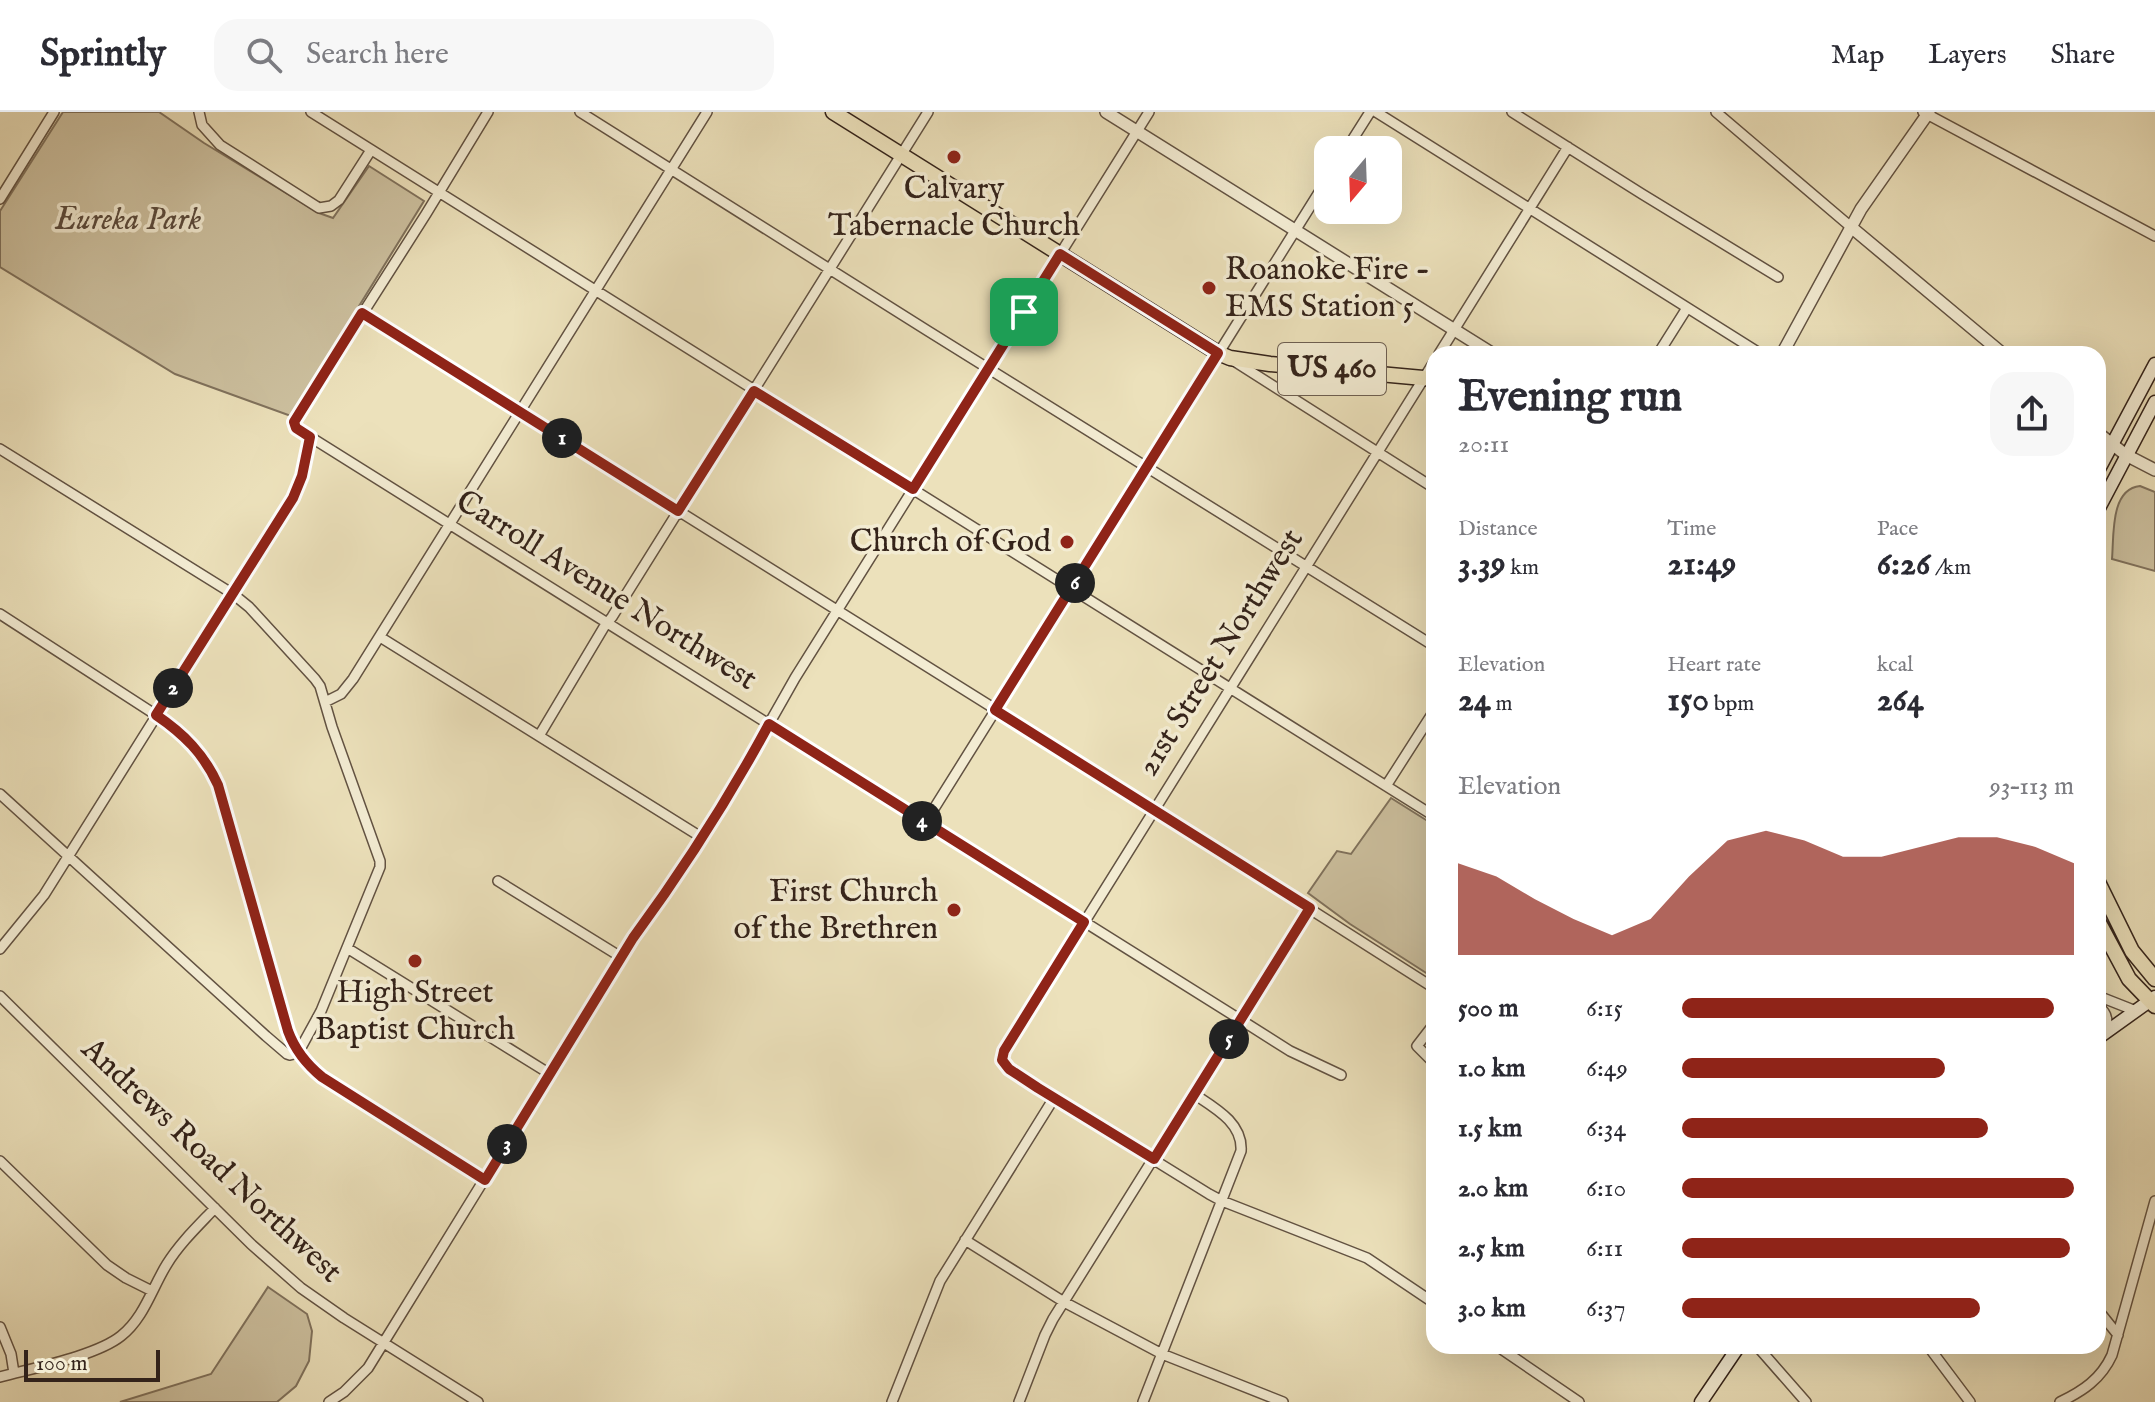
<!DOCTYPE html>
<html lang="en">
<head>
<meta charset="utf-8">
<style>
	:root { --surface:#fff; --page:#f7f7f7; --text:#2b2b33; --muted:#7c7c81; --line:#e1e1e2; --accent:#8f2418 }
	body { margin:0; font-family:"IM FELL English",serif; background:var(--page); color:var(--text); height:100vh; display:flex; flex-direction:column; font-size:30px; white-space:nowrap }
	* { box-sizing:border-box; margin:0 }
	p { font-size:26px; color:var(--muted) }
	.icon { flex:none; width:44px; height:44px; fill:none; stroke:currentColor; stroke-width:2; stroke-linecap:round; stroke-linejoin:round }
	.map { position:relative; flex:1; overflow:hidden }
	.details { position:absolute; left:1426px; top:234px; width:680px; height:1008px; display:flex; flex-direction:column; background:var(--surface); border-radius:24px; box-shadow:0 8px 32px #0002 }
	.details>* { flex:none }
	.needle { width:52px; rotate:199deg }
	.tools { position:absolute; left:1314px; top:24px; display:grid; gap:16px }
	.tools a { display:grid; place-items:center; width:88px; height:88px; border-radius:16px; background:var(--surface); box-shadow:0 8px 32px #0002; font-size:40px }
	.scale { position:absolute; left:24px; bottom:20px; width:136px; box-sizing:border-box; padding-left:8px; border:4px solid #34231a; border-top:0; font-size:22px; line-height:28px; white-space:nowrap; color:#34231a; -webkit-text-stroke:6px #f3ecd3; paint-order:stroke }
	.pin { position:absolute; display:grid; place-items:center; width:68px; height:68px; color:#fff; margin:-34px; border-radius:16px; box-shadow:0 4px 12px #0006 }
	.km { position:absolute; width:40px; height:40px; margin:-20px; border-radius:50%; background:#222; color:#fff; font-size:22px; line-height:40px; text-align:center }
	.round { display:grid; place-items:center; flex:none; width:84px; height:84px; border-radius:24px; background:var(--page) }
	.head { display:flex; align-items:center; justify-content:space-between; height:136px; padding:0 32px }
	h1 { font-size:44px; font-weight:700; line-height:60px }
	.figures { display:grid; grid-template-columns:repeat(3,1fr); gap:12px; height:136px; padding:8px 32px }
	.figures div { display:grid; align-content:center }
	.figures b { font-size:34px; font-weight:700 }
	.figures small { font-size:22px; font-weight:400 }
	.figures p { font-size:22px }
	.chart { height:224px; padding:16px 32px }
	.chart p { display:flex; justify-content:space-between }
	.chart svg { width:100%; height:144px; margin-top:8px; fill:var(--accent); opacity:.7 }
	ul { padding:0 32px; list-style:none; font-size:26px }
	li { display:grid; grid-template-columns:128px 96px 1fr; align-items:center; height:60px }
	li i { height:20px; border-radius:10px; background:var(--accent) }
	header { display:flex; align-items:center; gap:48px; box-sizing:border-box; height:112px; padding:0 40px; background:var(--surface); border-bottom:2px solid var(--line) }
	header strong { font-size:38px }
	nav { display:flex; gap:44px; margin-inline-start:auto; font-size:28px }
	.search { width:560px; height:72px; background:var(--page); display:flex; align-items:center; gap:20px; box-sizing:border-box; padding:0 28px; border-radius:24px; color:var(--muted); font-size:30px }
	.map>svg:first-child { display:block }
	.green { fill:#cdc1a0; stroke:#80725d; stroke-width:2 }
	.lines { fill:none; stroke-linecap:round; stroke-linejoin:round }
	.minor-casing { stroke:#625242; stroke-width:12 }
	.tertiary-casing { stroke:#625242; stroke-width:14 }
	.secondary-casing { stroke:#34231a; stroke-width:15 }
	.primary-casing { stroke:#34231a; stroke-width:17 }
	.minor { stroke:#f3ecd3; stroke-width:9 }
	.tertiary { stroke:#f3ecd3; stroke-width:11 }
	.secondary { stroke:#f3ecd3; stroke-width:12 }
	.primary { stroke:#ece1bb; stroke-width:14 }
	.route-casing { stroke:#fff; stroke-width:16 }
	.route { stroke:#8f2418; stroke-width:10 }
	.poi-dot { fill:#8f2418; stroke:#f3ecd3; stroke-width:3 }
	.labels { text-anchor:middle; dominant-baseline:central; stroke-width:7; stroke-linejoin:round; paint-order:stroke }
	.shield { fill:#f3ecd3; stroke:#6d5f52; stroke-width:2 }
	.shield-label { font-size:30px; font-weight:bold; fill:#34231a }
	.poi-label { font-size:32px; fill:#34231a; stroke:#f3ecd3 }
	.park-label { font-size:32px; font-style:italic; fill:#5a4a3c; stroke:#f3ecd3 }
	.street-label { font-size:32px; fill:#34231a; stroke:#f3ecd3 }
</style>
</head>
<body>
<header>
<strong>Sprintly</strong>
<div class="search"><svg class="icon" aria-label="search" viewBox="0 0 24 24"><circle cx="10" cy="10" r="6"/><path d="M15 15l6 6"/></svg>Search here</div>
<nav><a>Map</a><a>Layers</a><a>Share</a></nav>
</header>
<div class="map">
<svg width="2155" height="1290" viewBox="0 0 2155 1290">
	<rect width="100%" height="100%" fill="#ece1bb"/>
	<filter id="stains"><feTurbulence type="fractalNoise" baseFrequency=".0025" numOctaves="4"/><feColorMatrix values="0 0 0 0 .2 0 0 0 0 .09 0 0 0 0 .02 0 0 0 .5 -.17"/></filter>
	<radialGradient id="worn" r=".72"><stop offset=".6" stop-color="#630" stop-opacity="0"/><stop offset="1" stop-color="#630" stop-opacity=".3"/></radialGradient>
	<path class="green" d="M63 0H159L204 31 319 101 333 106 369 54 424 89 291 304 175 262 0 155V99Z
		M2140 374 2155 380V459L2112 447C2114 424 2110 377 2140 374Z
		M1391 686 1434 713V866L1350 812 1308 781 1337 739 1351 742Z
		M268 1175 307 1202 312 1219 309 1249 296 1274 277 1290H120L211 1262Z"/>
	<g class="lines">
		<defs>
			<path id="minor" d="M199 0 202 13 220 33 319 96 331 94 339 88 371 38
				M311 0 1434 704
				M488 0 426 102 305 292 294 310 296 316 1241 908 1290 939 1341 963
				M580 0 928 219 1434 534
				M1376 0 1761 242
				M1512 0 1642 82 1778 165
				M1716 0 1851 115
				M1923 0 2155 124
				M1346 38 1370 0
				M0 87 54 0
				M362 201 1027 617 1434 876
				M1439 242 1568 35
				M1658 242 1687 196
				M1234 249 1434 376
				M1434 250 1004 939 1002 948 1009 957 1038 976 1209 1082 1222 1089 1367 1146 1434 1191
				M0 337 233 482 249 495 315 567 320 574 332 615 380 749V755L321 899 298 941
				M0 502 173 614C193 631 207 649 218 673L288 919C294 938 306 952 322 965L485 1068
				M380 525 701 725
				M325 590 341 582 353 567 707 0
				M539 624 604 515 612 505 928 0
				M1386 674 1434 599
				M0 682 266 924 287 942 290 943 298 941
				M925 711 1328 66
				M498 769 621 845
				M347 836 550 962
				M0 837 44 783 293 386 302 364 310 325
				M0 884 251 1132 301 1176 344 1206 478 1290
				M2098 884 2136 899
				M2098 894C2109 902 2108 910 2104 922
				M1434 912 1417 934 1434 951
				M0 1049 107 1153 126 1166 152 1179
				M965 1128 1064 1190 1162 1242 1283 1290
				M2098 1198 2118 1223
				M0 1215 11 1242 14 1261
				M1497 1234 1579 1290
				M1757 1234 1806 1290
				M1928 1234 1970 1290
				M0 1265C33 1256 96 1244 121 1224 144 1206 152 1176 167 1152 180 1131 198 1114 215 1096
				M329 1290 344 1280 368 1256 633 826C693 744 745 655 795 566L1149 0
				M892 1290 940 1169 1054 986
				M1019 1290 1045 1223 1053 1207 1310 796
				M1143 1290 1241 1039C1243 1011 1215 996 1194 982
				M2060 1290C2083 1279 2101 1267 2112 1243L2155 1089"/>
			<path id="tertiary" d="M1106 0 1493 242
				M1851 115 2003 242
				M1782 242 1861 97 1929 0
				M2098 321 2126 343 2155 358"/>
			<path id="secondary" d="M2098 359 2155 252
				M2098 398 2155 290
				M2098 926 2155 885
				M1701 1290 1739 1234"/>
			<path id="primary" d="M833 0 1218 241 1230 246 1270 252 1434 267
				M2098 770 2132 839 2155 867
				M2098 809 2129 867 2155 894"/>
		</defs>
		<use href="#minor" class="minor-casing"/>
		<use href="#tertiary" class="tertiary-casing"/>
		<use href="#secondary" class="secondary-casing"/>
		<use href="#primary" class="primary-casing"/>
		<use href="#minor" class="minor"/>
		<use href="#tertiary" class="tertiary"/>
		<use href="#secondary" class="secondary"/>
		<use href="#primary" class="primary"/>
	</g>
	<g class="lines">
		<defs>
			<path id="route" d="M1060 142 1218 241 995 598 1310 796 1154 1047 1038 976 1009 957 1002 948 1004 939 1084 810 769 612C729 686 683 758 633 826L485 1068 322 965C306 952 295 938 288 919L218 673C204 642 184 622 156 603L293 386 302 364 310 325 296 316 294 310 362 201 678 399 754 279 913 377Z"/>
		</defs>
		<use href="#route" class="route-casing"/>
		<use href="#route" class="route"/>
	</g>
	<g class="poi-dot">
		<circle cx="954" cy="45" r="8"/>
		<circle cx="1209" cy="176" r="8"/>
		<circle cx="1067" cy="430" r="8"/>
		<circle cx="954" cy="798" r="8"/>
		<circle cx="415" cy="849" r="8"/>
	</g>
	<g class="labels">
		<rect class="shield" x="1278" y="231" width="108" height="52" rx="6"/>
		<g class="shield-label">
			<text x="1332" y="257">US 460</text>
		</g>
		<g class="poi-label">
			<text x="954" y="77">Calvary<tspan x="954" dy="37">Tabernacle Church</tspan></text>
			<text x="1225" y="158" text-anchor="start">Roanoke Fire -<tspan x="1225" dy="37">EMS Station 5</tspan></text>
			<text x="1051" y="430" text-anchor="end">Church of God</text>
			<text x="938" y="780" text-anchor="end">First Church<tspan x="938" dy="37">of the Brethren</tspan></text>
			<text x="415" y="881">High Street<tspan x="415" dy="37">Baptist Church</tspan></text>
		</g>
		<g class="park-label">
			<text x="128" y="108">Eureka Park</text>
		</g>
		<g class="street-label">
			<text transform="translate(606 479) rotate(32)">Carroll Avenue Northwest</text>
			<text transform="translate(1221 541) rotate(-58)">21st Street Northwest</text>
			<text transform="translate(211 1049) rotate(43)">Andrews Road Northwest</text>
		</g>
	</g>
	<rect width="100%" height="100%" filter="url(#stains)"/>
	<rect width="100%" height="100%" fill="url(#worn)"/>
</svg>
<div class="tools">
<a><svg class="needle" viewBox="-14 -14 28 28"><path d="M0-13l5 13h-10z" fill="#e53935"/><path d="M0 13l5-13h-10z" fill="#7c7c81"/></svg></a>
</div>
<div class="scale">100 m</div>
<div class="pin" style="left:1024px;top:200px;background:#1e9e55"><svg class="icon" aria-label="arrive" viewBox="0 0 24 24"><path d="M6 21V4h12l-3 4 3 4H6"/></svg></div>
<b class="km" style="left:562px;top:326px">1</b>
<b class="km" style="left:173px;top:576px">2</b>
<b class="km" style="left:507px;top:1032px">3</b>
<b class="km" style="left:922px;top:709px">4</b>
<b class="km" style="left:1229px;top:927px">5</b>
<b class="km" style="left:1075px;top:471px">6</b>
<section class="details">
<div class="head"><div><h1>Evening run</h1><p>20:11</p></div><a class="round"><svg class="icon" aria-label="share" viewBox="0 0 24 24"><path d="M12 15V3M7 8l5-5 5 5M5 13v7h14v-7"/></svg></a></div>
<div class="figures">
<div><p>Distance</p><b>3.39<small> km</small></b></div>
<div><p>Time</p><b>21:49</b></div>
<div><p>Pace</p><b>6:26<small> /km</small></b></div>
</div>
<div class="figures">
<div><p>Elevation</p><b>24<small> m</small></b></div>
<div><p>Heart rate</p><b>150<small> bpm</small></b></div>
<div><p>kcal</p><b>264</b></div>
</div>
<div class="chart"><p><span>Elevation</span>93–113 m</p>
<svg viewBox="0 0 160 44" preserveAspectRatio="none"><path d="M0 44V16L10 20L20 27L30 33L40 38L50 33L60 20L70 9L80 6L90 9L100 14L110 14L120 11L130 8L140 8L150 11L160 16V44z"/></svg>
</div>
<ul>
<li><b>500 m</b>6:15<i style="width:95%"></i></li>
<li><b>1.0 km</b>6:49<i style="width:67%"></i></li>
<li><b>1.5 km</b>6:34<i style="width:78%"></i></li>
<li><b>2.0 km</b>6:10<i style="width:100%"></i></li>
<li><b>2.5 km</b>6:11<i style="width:99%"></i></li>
<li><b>3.0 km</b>6:37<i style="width:76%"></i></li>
</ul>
</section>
</div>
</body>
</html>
